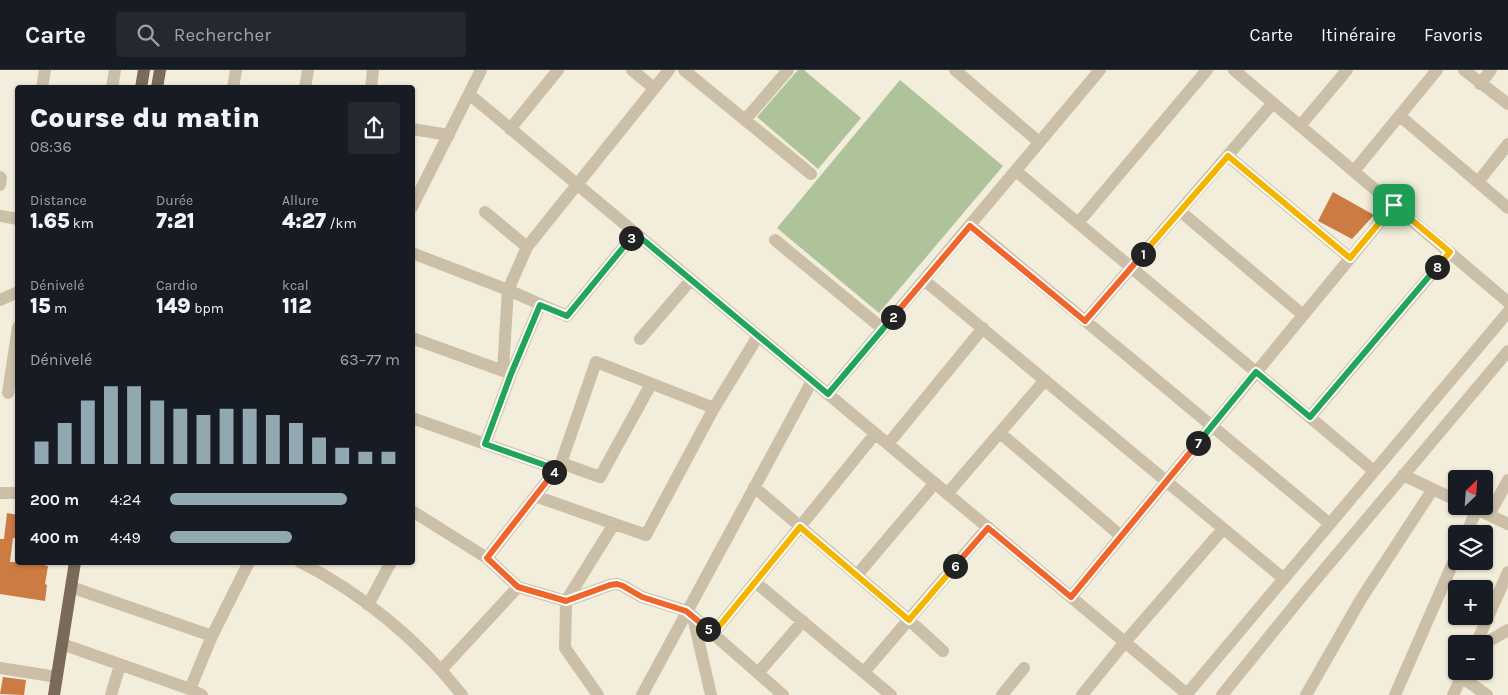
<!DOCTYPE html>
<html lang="fr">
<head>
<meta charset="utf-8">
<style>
	:root { --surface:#171b24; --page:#242831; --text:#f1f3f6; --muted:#9ea1a6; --line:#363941; --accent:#91a8b1 }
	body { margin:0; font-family:Karla,sans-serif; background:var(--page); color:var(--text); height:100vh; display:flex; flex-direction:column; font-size:19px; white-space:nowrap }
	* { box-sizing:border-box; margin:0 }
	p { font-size:16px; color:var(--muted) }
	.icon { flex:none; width:28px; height:28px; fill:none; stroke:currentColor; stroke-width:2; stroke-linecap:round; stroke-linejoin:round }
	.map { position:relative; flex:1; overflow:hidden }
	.sheet { position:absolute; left:15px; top:15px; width:400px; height:480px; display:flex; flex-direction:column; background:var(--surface); border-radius:5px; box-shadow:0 1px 4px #0004 }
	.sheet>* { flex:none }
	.needle { width:32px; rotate:25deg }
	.fabs { position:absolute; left:1448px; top:400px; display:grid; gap:10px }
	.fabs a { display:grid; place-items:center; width:45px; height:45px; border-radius:5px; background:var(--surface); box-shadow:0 1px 4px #0004; font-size:25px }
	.pin { position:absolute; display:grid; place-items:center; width:42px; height:42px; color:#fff; margin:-21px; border-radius:10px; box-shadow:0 2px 8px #0006 }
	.km { position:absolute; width:25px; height:25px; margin:-12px; border-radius:50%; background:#222; color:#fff; font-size:14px; line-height:25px; text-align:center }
	.round { display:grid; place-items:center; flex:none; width:52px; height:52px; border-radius:5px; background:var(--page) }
	.headline { display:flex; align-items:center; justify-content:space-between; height:85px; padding:0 15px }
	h1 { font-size:28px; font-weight:800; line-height:38px }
	.figures { display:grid; grid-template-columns:repeat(3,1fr); gap:8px; height:85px; padding:5px 15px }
	.figures div { display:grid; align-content:center }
	.figures b { font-size:21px; font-weight:800 }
	.figures small { font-size:14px; font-weight:400 }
	.figures p { font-size:14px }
	.chart { height:140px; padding:10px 15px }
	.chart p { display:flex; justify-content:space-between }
	.chart svg { width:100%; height:90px; margin-top:5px; stroke:var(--accent); stroke-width:6 }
	ul { padding:0 15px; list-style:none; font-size:16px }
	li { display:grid; grid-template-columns:80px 60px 1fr; align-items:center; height:38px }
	li i { height:12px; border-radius:6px; background:var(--accent) }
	header { display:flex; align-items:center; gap:30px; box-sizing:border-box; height:70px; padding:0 25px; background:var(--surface); border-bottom:1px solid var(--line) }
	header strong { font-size:24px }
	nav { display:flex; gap:28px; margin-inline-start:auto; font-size:18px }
	.search { width:350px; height:45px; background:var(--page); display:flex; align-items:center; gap:12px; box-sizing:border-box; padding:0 18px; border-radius:5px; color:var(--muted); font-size:19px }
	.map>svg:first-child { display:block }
	.pitch { fill:#afc39b }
	.building { fill:#cc7b42 }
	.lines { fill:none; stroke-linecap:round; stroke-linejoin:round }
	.minor { stroke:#ccbfa7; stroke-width:12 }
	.tertiary { stroke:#ccbfa7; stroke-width:12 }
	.primary { stroke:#7b6a59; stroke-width:12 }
	.split-1-casing { stroke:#fff; stroke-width:10 }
	.split-2-casing { stroke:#fff; stroke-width:10 }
	.split-3-casing { stroke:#fff; stroke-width:10 }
	.split-4-casing { stroke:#fff; stroke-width:10 }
	.split-5-casing { stroke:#fff; stroke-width:10 }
	.split-6-casing { stroke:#fff; stroke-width:10 }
	.split-7-casing { stroke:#fff; stroke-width:10 }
	.split-8-casing { stroke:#fff; stroke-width:10 }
	.split-9-casing { stroke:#fff; stroke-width:10 }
	.split-1 { stroke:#f5b400; stroke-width:6 }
	.split-2 { stroke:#f0652b; stroke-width:6 }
	.split-3 { stroke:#22a559; stroke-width:6 }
	.split-4 { stroke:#22a559; stroke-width:6 }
	.split-5 { stroke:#f0652b; stroke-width:6 }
	.split-6 { stroke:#f5b400; stroke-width:6 }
	.split-7 { stroke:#f0652b; stroke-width:6 }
	.split-8 { stroke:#22a559; stroke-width:6 }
	.split-9 { stroke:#f5b400; stroke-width:6 }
</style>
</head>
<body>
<header>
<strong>Carte</strong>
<div class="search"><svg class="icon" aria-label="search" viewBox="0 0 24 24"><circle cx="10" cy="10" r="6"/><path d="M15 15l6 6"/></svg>Rechercher</div>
<nav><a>Carte</a><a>Itinéraire</a><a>Favoris</a></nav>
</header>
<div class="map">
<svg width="1508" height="625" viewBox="0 0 1508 625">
	<rect width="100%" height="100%" fill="#f3eddc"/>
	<path class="pitch" d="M798 0H804L861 48 818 99 757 47Z
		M900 10 1003 96 879 243 777 158Z"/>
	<path class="building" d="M1333 122 1374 145 1352 169 1318 151Z
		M7 443 18 445V468H13L10 492H44V495L48 496 45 514 47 515 45 531 0 524V469H4Z
		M3 607 26 610 24 625 0 624Z"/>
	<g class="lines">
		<path class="minor" d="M632 0 654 18
			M684 0 811 104
			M955 0 1039 72
			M1234 0 1508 232
			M1464 0 1508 34
			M1480 14 1491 0
			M42 18 45 0
			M112 18 115 0
			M233 18 236 0
			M305 18 308 0
			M371 18 373 0
			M469 24 1187 624
			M1400 46 1508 138
			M745 50 788 0
			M1300 56 1347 0
			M412 59 449 65
			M510 59 558 0
			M1228 86 1350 188
			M1016 101 1374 401
			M1354 101 1437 0
			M0 107 1 108 0 115
			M1478 112 1508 74
			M412 137 481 0
			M1180 141 1303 245
			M485 142 527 177
			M0 146 18 149
			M1078 153 1207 0
			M970 155 1330 454
			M775 170 883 259
			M412 183 508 220 567 246 635 163
			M924 210 1284 509
			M0 230 18 222
			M1085 251 1273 33
			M412 268 509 303
			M640 269 691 210
			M503 300 508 220 527 177 669 0
			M8 323 18 257
			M828 324 1100 0
			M1310 347 1450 182
			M412 348 556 399
			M1000 363 1121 466
			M485 374 511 304 540 235
			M888 374 983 258
			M561 393 600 407 651 314
			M1403 405 1456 430
			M754 417 909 550 943 581
			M0 423H18
			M947 424 1045 310
			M535 426 646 465 714 338 758 266
			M1470 436 1508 454
			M412 441 487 488 518 517 566 531 610 515 617 514 623 516 642 527 687 541 783 625
			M1489 445 1508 410
			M1466 464 1477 439
			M487 488 561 393 596 292 714 338
			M857 505 935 413
			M755 512 891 625
			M71 517 212 566
			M1071 527 1394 135
			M368 535 391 492
			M693 547 711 625
			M713 564 875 364
			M62 574 190 619 202 625
			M1476 574 1508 502
			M1484 574 1508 560
			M0 598 57 607
			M442 599 518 517
			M864 602 988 457
			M758 603 803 551
			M1461 607 1487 625
			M190 619 212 566 249 492
			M111 625 120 595
			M598 625 565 578 566 531 614 454
			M642 625 812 311
			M1002 625 1024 598
			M1082 625 1125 572 1223 459
			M1186 625 1508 242
			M1222 625 1302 526 1508 281
			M1306 625 1361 529 1433 419
			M1395 625 1456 486
			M1453 625 1464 601"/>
		<path class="tertiary" d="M300 492C362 523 419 571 462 625"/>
		<path class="primary" d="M141 18 144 0
			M157 18 160 0
			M54 625 75 492"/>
	</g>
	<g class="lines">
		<defs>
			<path id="split-1" d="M1143 184 1228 86 1350 188 1394 135"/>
			<path id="split-2" d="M893 247 970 156 1085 251 1143 184"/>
			<path id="split-3" d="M631 168 635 163 828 324 893 247"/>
			<path id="split-4" d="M554 402 556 399 485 374 511 304 540 235 567 246 631 168"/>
			<path id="split-5" d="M554 402 487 488 518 517 566 531 610 515 617 514 623 516 642 527 686 541 708 559"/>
			<path id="split-6" d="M708 559 713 564 800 457 909 550 955 496"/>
			<path id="split-7" d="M955 496 988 458 1071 527 1198 373"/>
			<path id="split-8" d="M1198 373 1256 302 1310 347 1437 197"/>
			<path id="split-9" d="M1394 135 1450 182 1437 197"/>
		</defs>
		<use href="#split-1" class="split-1-casing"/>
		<use href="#split-2" class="split-2-casing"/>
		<use href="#split-3" class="split-3-casing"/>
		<use href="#split-4" class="split-4-casing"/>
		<use href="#split-5" class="split-5-casing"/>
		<use href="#split-6" class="split-6-casing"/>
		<use href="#split-7" class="split-7-casing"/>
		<use href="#split-8" class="split-8-casing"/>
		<use href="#split-9" class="split-9-casing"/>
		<use href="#split-1" class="split-1"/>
		<use href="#split-2" class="split-2"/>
		<use href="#split-3" class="split-3"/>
		<use href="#split-4" class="split-4"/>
		<use href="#split-5" class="split-5"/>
		<use href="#split-6" class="split-6"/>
		<use href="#split-7" class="split-7"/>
		<use href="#split-8" class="split-8"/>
		<use href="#split-9" class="split-9"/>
	</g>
</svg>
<div class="fabs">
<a><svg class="needle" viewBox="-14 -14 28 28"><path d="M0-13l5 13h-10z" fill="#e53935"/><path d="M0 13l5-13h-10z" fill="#9ea1a6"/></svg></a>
<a><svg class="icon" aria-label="layers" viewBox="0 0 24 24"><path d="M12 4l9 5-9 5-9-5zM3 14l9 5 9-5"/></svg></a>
<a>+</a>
<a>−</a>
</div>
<div class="pin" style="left:1394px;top:135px;background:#1e9e55"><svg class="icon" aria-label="arrive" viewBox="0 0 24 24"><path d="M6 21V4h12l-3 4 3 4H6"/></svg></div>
<b class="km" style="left:1143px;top:184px">1</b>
<b class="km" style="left:893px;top:247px">2</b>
<b class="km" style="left:631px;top:168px">3</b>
<b class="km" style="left:554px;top:402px">4</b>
<b class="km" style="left:708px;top:559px">5</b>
<b class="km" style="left:955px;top:496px">6</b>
<b class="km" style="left:1198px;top:373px">7</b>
<b class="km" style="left:1437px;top:197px">8</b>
<section class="sheet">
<div class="headline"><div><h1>Course du matin</h1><p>08:36</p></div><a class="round"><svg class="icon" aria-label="share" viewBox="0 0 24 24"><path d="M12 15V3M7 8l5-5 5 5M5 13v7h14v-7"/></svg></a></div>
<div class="figures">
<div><p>Distance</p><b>1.65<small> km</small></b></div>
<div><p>Durée</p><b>7:21</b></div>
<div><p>Allure</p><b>4:27<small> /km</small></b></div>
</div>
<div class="figures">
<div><p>Dénivelé</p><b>15<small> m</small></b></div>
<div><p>Cardio</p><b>149<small> bpm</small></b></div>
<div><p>kcal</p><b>112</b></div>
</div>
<div class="chart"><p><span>Dénivelé</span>63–77 m</p>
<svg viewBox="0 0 160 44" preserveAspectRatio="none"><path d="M5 44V33M15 44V24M25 44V13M35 44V6M45 44V6M55 44V13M65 44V17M75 44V20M85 44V17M95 44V17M105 44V20M115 44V24M125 44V31M135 44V36M145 44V38M155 44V38"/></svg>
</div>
<ul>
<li><b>200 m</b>4:24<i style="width:77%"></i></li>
<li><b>400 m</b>4:49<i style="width:53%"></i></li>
</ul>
</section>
</div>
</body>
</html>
